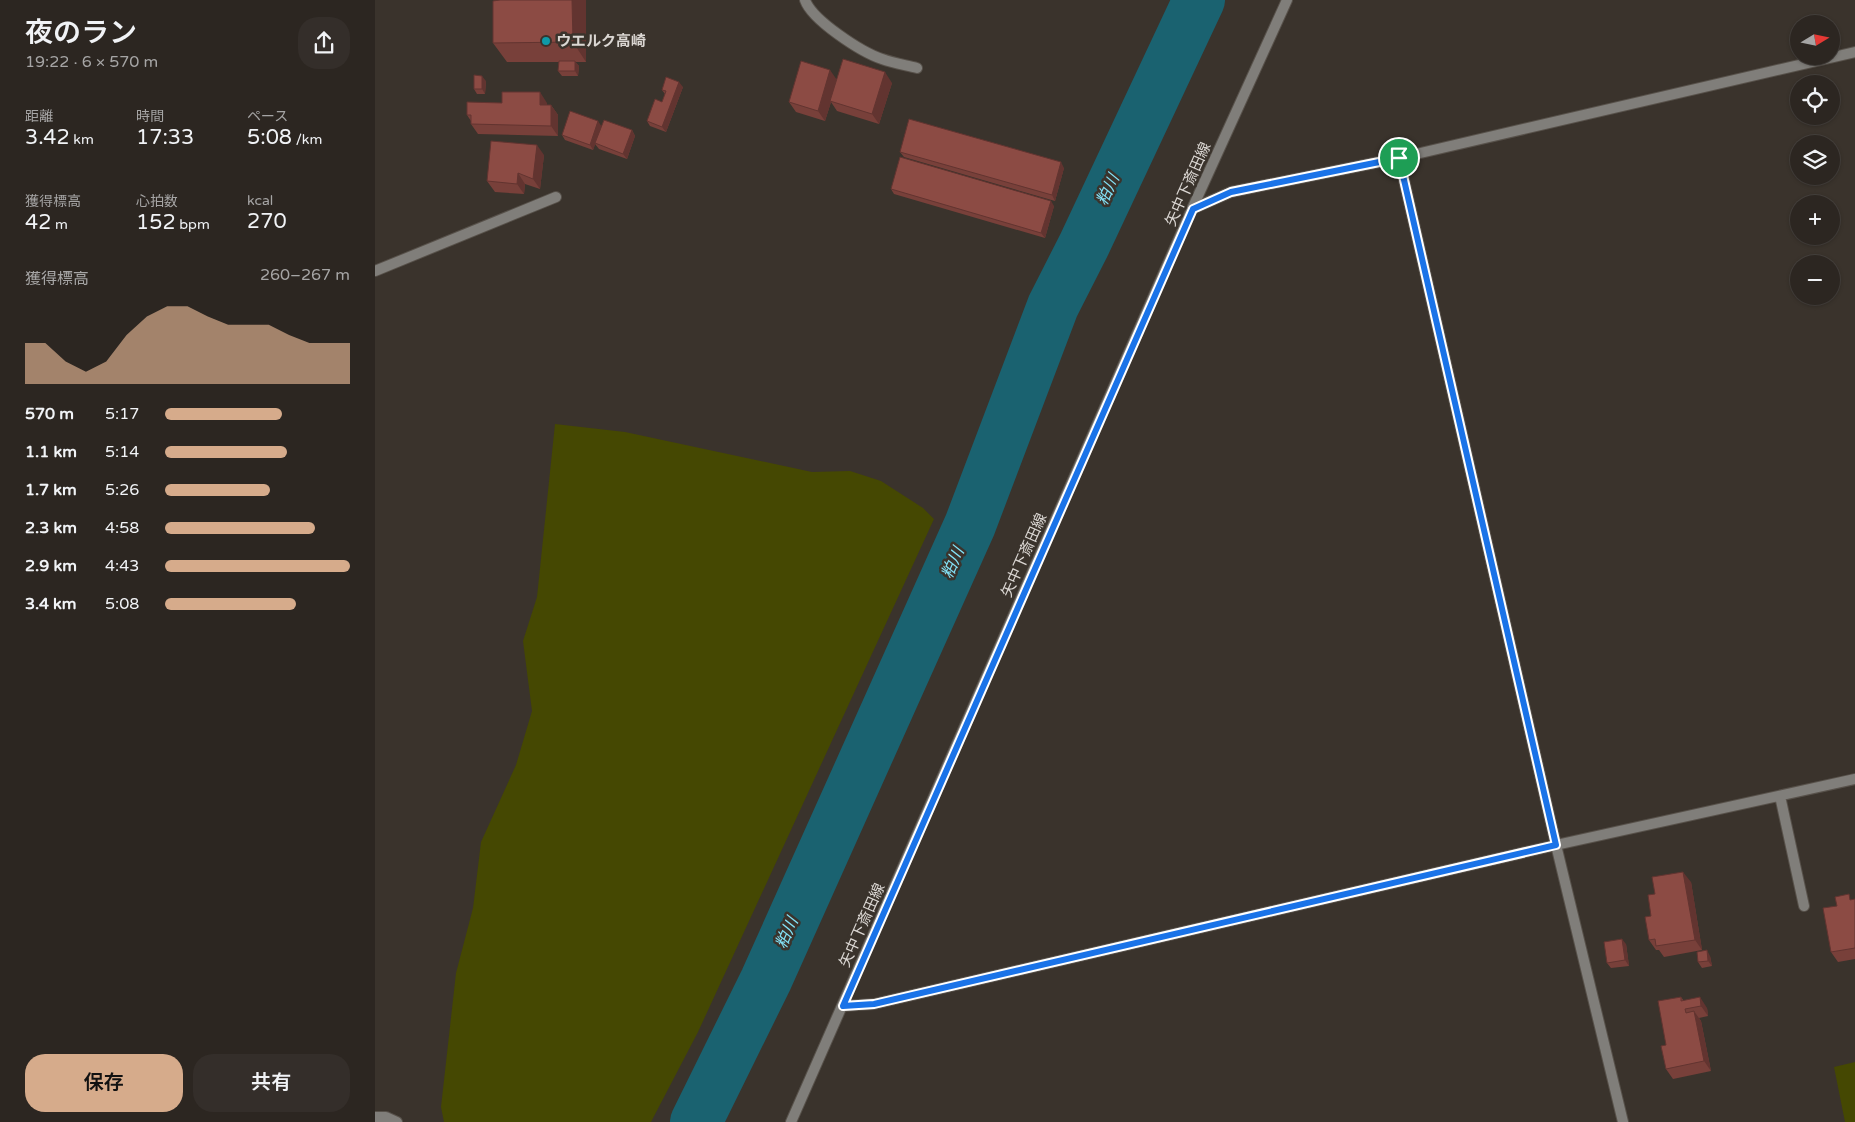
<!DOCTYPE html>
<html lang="ja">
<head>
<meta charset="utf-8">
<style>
	:root { --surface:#2c2621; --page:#342e2a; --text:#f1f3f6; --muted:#a6a5a5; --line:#48433f; --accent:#d6ab8b }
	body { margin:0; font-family:"Varela Round","Noto Sans JP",sans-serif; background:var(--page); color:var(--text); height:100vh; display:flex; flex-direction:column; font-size:19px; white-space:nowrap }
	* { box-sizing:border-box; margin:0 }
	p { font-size:16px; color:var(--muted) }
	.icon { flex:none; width:28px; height:28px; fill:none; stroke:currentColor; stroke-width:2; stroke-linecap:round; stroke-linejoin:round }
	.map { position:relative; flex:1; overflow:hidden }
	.panel { display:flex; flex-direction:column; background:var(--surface); width:375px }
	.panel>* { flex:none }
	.needle { width:32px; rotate:80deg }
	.fabs { position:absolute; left:1415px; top:15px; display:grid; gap:10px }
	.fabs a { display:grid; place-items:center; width:50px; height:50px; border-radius:50%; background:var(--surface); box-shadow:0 1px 4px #0004,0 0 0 1px var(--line); font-size:25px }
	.pin { position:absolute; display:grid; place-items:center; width:42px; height:42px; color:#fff; margin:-21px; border:2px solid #fff; border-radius:50%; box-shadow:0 1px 5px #0007 }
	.round { display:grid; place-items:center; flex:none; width:52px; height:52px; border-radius:20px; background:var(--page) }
	.headline { display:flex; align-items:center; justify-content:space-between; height:85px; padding:0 25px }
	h1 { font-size:28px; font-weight:600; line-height:38px }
	.figures { display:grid; grid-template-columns:repeat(3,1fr); gap:8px; height:85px; padding:5px 25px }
	.figures div { display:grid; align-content:center }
	.figures b { font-size:21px; font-weight:600 }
	.figures small { font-size:14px; font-weight:400 }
	.figures p { font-size:14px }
	.chart { height:140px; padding:10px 25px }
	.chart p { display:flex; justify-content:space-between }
	.chart svg { width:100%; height:90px; margin-top:5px; fill:var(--accent); opacity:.7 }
	.button { display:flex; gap:10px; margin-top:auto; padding:10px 25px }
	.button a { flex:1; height:58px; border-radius:20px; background:var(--accent); color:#111; font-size:20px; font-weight:600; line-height:58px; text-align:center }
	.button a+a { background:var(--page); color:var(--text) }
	ul { padding:0 25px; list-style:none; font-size:16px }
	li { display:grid; grid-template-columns:80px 60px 1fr; align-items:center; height:38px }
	li i { height:12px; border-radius:6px; background:var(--accent) }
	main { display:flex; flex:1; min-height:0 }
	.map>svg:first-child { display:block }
	.grass { fill:#454802 }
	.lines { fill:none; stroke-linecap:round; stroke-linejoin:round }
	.river { stroke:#1a6270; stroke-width:52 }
	.service-casing { stroke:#57514a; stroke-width:12 }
	.minor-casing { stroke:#57514a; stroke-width:12 }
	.tertiary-casing { stroke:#57514a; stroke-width:12 }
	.service { stroke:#807e7a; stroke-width:10 }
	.minor { stroke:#807e7a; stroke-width:10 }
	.tertiary { stroke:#807e7a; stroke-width:10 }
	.wall { fill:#78403a }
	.shaded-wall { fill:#623430 }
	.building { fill:#8c4b44; stroke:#623430 }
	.route-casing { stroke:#fff; stroke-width:10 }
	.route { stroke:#1a73e8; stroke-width:6 }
	.culture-dot { fill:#0f9aa8; stroke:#3a332c; stroke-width:2 }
	.labels { text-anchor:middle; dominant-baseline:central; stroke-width:5; stroke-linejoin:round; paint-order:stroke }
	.poi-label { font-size:15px; font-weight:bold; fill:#dbd7d3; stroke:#3a332c; text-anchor:start }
	.street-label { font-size:15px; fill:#dbd7d3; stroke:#3a332c }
	.water-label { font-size:16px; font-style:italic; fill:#84e4f9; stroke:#3a332c }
</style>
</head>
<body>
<main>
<section class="panel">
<div class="headline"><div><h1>夜のラン</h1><p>19:22 · 6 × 570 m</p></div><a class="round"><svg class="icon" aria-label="share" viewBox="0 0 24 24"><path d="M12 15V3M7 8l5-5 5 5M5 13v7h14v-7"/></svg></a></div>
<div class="figures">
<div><p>距離</p><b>3.42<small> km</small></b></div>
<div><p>時間</p><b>17:33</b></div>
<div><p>ペース</p><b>5:08<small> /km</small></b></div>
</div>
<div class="figures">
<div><p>獲得標高</p><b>42<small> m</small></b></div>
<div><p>心拍数</p><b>152<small> bpm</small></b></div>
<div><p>kcal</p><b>270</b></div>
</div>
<div class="chart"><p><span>獲得標高</span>260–267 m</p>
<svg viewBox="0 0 160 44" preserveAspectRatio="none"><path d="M0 44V24L10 24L20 33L30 38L40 33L50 20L60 11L70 6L80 6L90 11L100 15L110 15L120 15L130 20L140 24L150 24L160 24V44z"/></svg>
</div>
<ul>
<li><b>570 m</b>5:17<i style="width:63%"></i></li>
<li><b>1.1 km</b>5:14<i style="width:66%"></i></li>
<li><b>1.7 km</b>5:26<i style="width:57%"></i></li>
<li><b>2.3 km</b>4:58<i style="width:81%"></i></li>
<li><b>2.9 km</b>4:43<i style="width:100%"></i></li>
<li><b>3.4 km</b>5:08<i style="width:71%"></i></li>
</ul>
<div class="button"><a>保存</a><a>共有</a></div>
</section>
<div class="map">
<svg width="1480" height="1122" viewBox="0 0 1480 1122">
	<rect width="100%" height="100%" fill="#3a332c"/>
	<path class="grass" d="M180 424 250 432 437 472 475 471 506 481 548 508 559 519 323 1032 276 1122H69L66 1107 81 973 98 908 106 842 141 765 157 711 148 641 162 597Z
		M1480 1062V1122H1470L1459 1067Z"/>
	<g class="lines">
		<path class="river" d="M321 1122 391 980 595 525 678 306 709 245 824 0"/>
		<defs>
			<path id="service" d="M430 0C437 20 486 52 507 59 518 63 530 65 542 68"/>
			<path id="minor" d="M1024 158 1181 845 1248 1122
				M817 209 856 192 1024 158 1480 52
				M0 271 181 197
				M1405 796 1429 906
				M468 1006 499 1004 1181 845 1480 779
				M0 1117H11L22 1122"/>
			<path id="tertiary" d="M416 1122 817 209 912 0"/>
		</defs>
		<use href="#service" class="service-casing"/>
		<use href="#minor" class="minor-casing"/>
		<use href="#tertiary" class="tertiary-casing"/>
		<use href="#service" class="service"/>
		<use href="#minor" class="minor"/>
		<use href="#tertiary" class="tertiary"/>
	</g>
	<path class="wall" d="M125 0H211V62H200L204 66 203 76H187L183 71 184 62H132L118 43Z
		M462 79 517 83 504 124 462 111 456 102 450 121 421 112 414 102Z
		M111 81 110 94H102L99 89Z
		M308 87 291 132 275 126 272 121 287 102 290 94 287 90Z
		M127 103H172V105H176L183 115V136L103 134 96 124V121L92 115Z
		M226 126 257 130 260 136 252 159 224 149 220 144 218 150 190 140 187 135Z
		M525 152 689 168 680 201 529 157Z
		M169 155 165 189 150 184 149 194 120 192 112 181Z
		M516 189 679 206 670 238 519 194Z
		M1316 882 1327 950 1289 957 1284 950H1281L1274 940 1276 916 1280 894Z
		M1480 899V959L1463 962 1456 952 1462 906Z
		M1251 944 1254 966 1236 968 1232 963Z
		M1335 956 1337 966 1327 968 1323 962Z
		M1306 997 1309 1001 1332 1008 1333 1016 1324 1018 1326 1021 1336 1071 1298 1079 1291 1069V1045Z"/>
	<path class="shaded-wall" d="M197 0H211V62L198 42Z
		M200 61 204 66 203 76 200 71Z
		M455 70 462 80 455 101 456 102 450 121 443 111Z
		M510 72 517 83 504 124 497 114Z
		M107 76 111 81 110 94 107 89Z
		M304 82 308 87 291 132 287 127Z
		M165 92 172 103V115L165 105Z
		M176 105 183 115V136L176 126Z
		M223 121 227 127 218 150 215 145Z
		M257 130 260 136 252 159 248 154Z
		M162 145 169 155 165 189 158 179Z
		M686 162 689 168 680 201 677 195Z
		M143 173 150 184 149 194 142 184Z
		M676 201 679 206 670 238 666 233Z
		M1308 872 1316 882 1327 950 1320 940Z
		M1247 939 1251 944 1254 966 1250 960Z
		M1332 950 1335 956 1337 966 1333 961Z
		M1325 997 1332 1008 1333 1016 1326 1006Z
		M1319 1011 1326 1021 1336 1071 1329 1061Z"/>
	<path class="building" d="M125 0H197L198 42 118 43V1Z
		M468 59 510 72 497 114 455 101Z
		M184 61H200V71H183Z
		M426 61 455 70 443 111 414 102Z
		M99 75 107 76V89H99Z
		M291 77 304 82 287 127 272 121 280 99 287 102 291 91 287 90Z
		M127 92H165V105H176V126L96 124V115H92V102L127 103Z
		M195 111 223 121 215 145 187 135Z
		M534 119 686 162 677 195 525 152Z
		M229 120 257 130 248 154 220 143Z
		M116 141 162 145 158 179 143 173 142 184 112 181Z
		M525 157 676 201 666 233 516 189Z
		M1308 872 1320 940 1281 946 1280 939 1274 940 1270 917 1276 916 1273 895 1280 894 1277 877Z
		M1474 894 1475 900 1480 899V948L1456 952 1448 908 1462 906 1460 897Z
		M1247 939 1250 960 1232 963 1229 942Z
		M1332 950 1333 961 1323 962 1322 952Z
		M1306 997V1001L1325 997 1326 1006 1310 1009 1311 1013 1319 1011 1329 1061 1291 1069 1286 1046 1291 1045 1283 1001Z"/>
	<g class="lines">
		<defs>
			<path id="route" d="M1024 158 1181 845 499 1004 468 1006 818 209 856 192Z"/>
		</defs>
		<use href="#route" class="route-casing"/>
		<use href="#route" class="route"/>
	</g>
	<circle class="culture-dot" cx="171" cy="41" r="5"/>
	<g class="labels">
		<g class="poi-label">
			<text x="181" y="41">ウエルク高崎</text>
		</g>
		<g class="street-label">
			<text transform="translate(813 184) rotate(-66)">矢中下斎田線</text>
			<text transform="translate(649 555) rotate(-66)">矢中下斎田線</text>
			<text transform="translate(487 925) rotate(-66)">矢中下斎田線</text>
		</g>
		<g class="water-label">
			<text transform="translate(733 190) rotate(-65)">粕川</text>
			<text transform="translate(578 563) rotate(-66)">粕川</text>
			<text transform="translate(412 933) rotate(-66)">粕川</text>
		</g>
	</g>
</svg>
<div class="fabs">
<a><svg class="needle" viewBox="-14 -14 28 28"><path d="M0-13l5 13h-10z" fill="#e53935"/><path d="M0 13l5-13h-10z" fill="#a6a5a5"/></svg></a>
<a><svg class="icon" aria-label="locate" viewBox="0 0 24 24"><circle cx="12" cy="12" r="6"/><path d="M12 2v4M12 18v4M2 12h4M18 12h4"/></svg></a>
<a><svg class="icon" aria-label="layers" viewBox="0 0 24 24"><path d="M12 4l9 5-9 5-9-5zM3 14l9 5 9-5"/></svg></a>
<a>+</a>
<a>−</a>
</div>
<div class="pin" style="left:1024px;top:158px;background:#1e9e55"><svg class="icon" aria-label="arrive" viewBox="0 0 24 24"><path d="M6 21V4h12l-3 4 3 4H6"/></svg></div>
</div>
</main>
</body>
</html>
